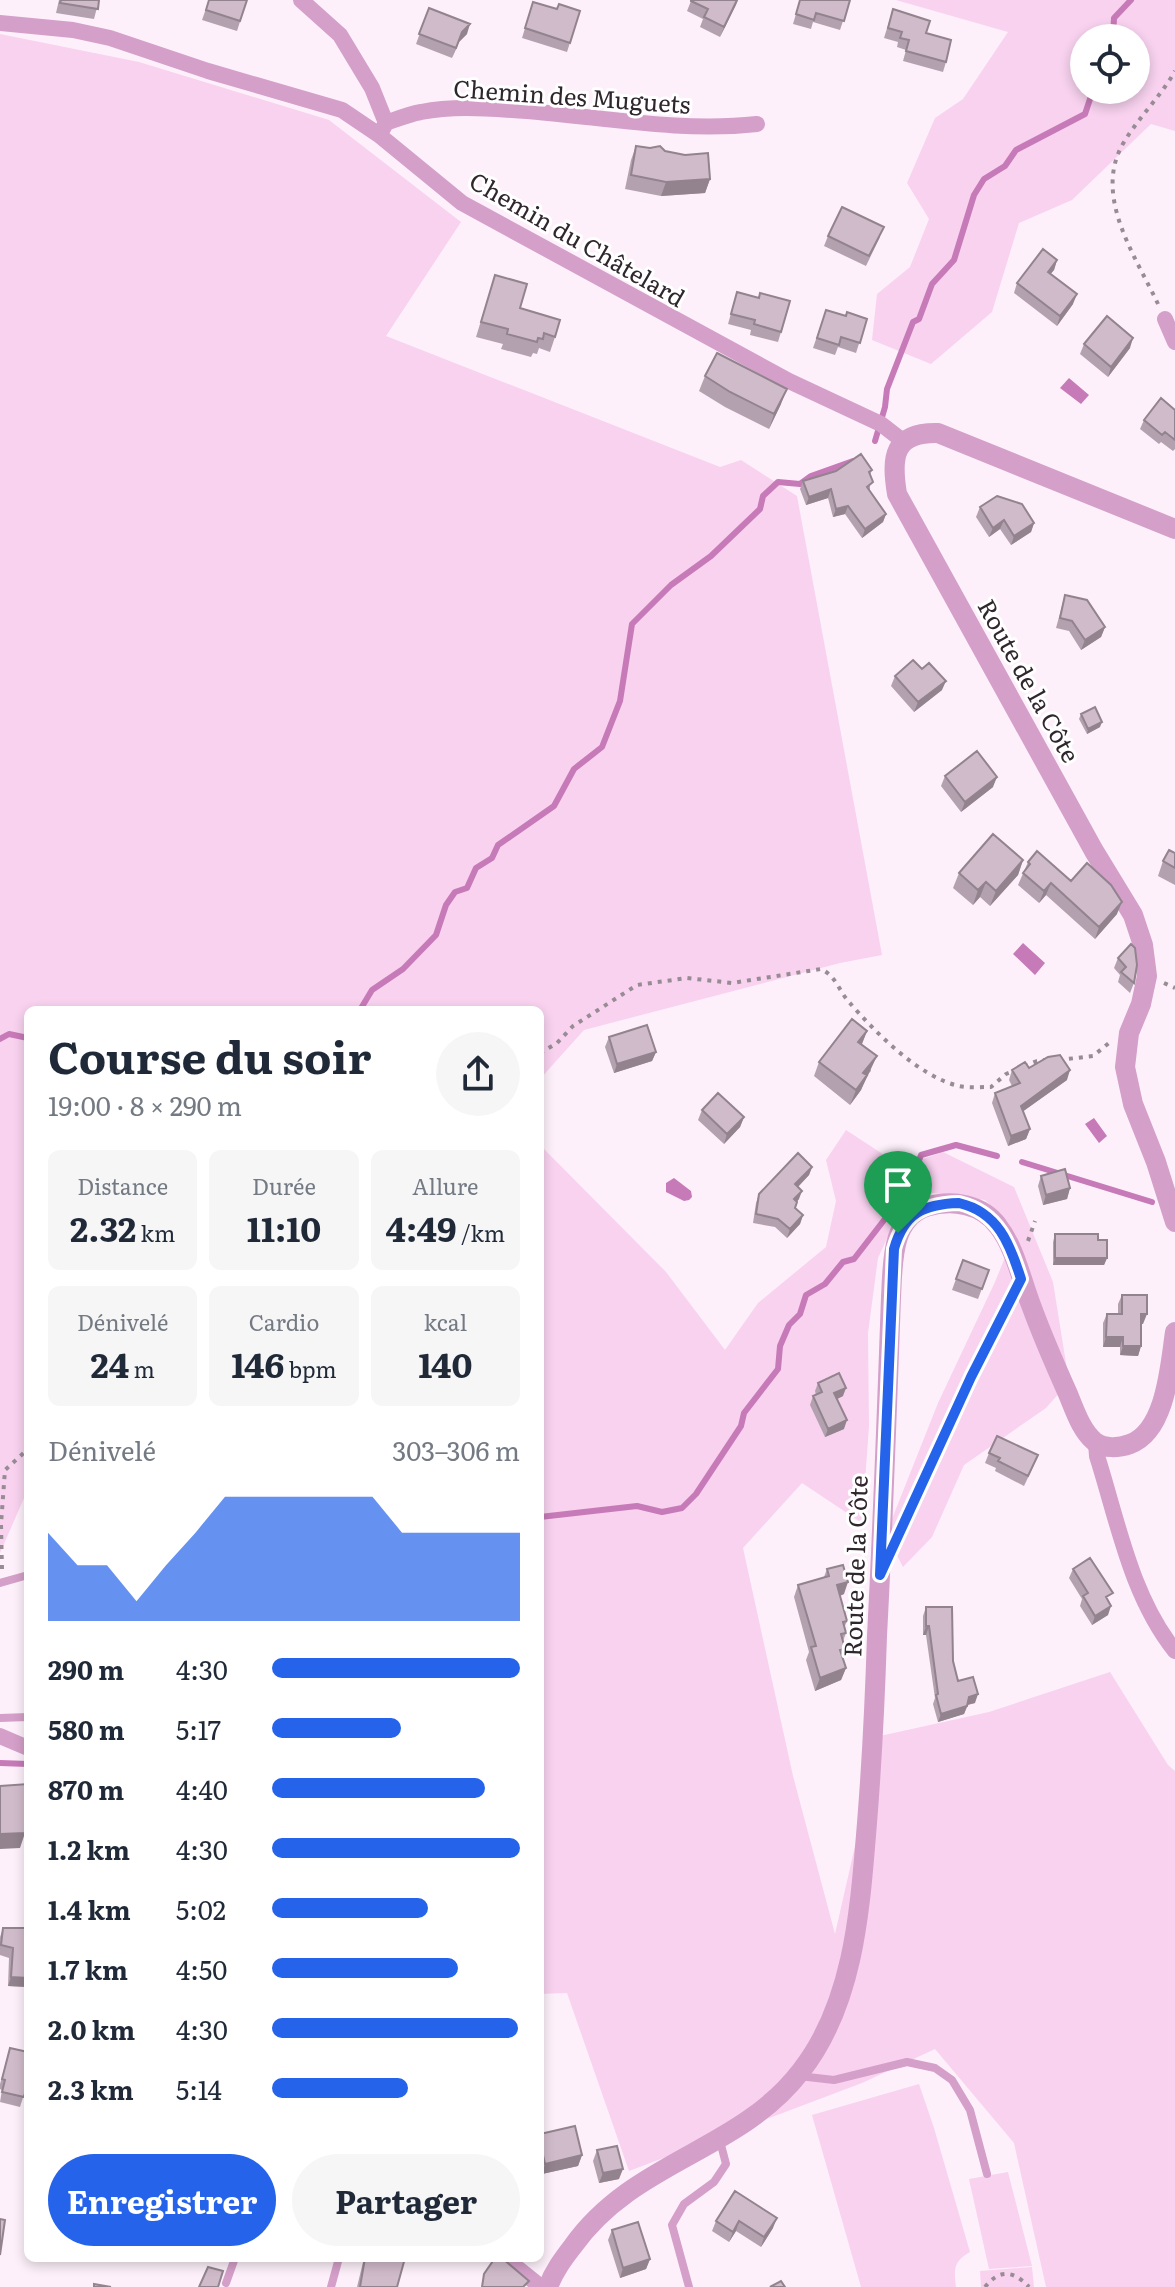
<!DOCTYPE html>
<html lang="fr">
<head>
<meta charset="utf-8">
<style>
	:root { --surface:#fff; --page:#f6f6f7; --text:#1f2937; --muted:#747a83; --accent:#2563eb }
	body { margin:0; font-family:Literata,serif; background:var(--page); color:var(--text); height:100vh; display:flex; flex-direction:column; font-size:30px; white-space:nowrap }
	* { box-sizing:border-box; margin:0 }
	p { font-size:26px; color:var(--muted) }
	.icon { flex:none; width:44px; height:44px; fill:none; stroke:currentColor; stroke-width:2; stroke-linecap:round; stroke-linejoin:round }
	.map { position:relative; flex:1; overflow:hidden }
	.sheet { position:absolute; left:24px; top:1006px; width:520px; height:1256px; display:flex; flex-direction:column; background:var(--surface); border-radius:12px; box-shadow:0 4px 12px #0003 }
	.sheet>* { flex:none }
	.controls { position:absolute; left:1070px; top:24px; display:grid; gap:16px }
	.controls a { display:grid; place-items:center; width:80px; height:80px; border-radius:50%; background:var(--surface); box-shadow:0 4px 12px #0003; font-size:40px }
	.pin { position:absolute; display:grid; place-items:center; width:68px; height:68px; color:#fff; margin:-82px -34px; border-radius:50% 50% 50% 0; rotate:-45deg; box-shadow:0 0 8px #0007 }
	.pin .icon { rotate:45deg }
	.round { display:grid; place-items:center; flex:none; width:84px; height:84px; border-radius:42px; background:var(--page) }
	.head { display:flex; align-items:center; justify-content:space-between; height:136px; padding:0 24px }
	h1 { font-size:44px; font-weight:700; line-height:60px }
	.metrics { display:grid; grid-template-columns:repeat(3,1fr); gap:12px; height:136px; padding:8px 24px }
	.metrics div { display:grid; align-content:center; border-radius:12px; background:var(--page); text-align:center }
	.metrics b { font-size:34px; font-weight:700 }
	.metrics small { font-size:22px; font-weight:400 }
	.metrics p { font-size:22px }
	.chart { height:224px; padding:16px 24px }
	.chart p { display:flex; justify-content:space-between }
	.chart svg { width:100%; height:144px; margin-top:8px; fill:var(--accent); opacity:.7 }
	.primary-button { display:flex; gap:16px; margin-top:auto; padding:16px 24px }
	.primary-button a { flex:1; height:92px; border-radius:48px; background:var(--accent); color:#fff; font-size:32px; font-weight:700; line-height:92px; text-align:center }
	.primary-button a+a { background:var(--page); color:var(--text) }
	ul { padding:0 24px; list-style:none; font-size:26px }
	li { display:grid; grid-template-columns:128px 96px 1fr; align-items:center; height:60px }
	li i { height:20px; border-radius:10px; background:var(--accent) }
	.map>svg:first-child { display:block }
	.green { fill:#f8d2ef; fill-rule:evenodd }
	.water { fill:#c77ab8 }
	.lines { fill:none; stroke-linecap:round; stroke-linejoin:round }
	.stream { stroke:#c77ab8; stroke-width:6 }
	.path { stroke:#978c94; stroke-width:4; stroke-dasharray:4 6; stroke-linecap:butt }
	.service { stroke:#d49fc9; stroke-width:8 }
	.minor { stroke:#d49fc9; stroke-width:16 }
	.tertiary { stroke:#d49fc9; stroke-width:20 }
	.wall { fill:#b3a1af }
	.shaded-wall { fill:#92838e }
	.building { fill:#d0bbcb; stroke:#92838e; stroke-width:2 }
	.route-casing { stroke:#fff; stroke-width:16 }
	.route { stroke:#2563eb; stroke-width:10 }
	.labels { text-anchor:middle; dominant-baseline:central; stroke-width:6; stroke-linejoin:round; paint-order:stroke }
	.street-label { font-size:24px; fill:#2f272d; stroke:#fff }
</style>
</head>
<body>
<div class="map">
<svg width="1175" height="2287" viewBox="0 0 1175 2287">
	<rect width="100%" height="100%" fill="#fdf0fa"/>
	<path class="green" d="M896 0H1175V131L1151 124 1072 200 1019 223 992 312 931 364 872 340 877 294 910 267 929 219 907 183 935 118 963 99 1008 32ZM1084 38H1136V90H1084Z
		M0 34 139 62 329 120 461 222 386 336 720 467 741 460 797 496 882 955 840 963 584 1030 540 1079V1010H28V1489L0 1553Z
		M846 1130 901 1166 943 1152 1014 1187 1053 1282 1069 1382 1046 1408 964 1465 932 1537 903 1567 886 1534 938 1403 995 1282 1012 1240 1006 1220 985 1200 933 1193 896 1219 878 1258 868 1333 869 1426 862 1523 802 1483 743 1548 793 1776 835 1934 880 1736 989 1712 1110 1672 1168 1765 1175 1771V2287H1046L1014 2143 935 2049 862 2083 629 2171 567 1993 540 1994V1145L666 1272 725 1350 758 1303 826 1247 836 1201 826 1160Z
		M919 2084 934 2128 970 2252C953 2262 954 2269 956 2287H861L812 2115Z
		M1008 2172 1032 2266 989 2269 969 2179Z
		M1032 2267 1034 2287H981L980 2271Z"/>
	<path class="water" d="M1069 378 1089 395 1081 404 1060 388Z
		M1023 943 1045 963 1035 975 1013 954Z
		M1094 1118 1107 1136 1099 1143 1085 1124Z
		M674 1178 691 1191 692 1197 689 1200 684 1201 666 1192V1183Z"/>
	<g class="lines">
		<path class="stream" d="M1113 38 1114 18 1131 0
			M875 441 885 407 887 389 913 322 919 319 932 284 954 260 974 195 984 179 1005 166 1016 150 1085 114 1093 90
			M360 1010 372 990 403 969 436 935 446 905 455 892 467 888 476 868 492 858 498 845 554 806 574 769 602 747 620 701 632 624 671 585 711 556 760 509 763 496 778 482 800 484 811 476 853 461
			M0 1039 9 1034 28 1038
			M1022 1162 1152 1202
			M912 1179 921 1155 956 1145 997 1156
			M540 1517 637 1506 662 1512 682 1508 696 1494 741 1426 744 1413 778 1369 780 1346 789 1325 800 1314 806 1295 825 1284 843 1262 854 1259 898 1202
			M0 1763 28 1764"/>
		<path class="path" d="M1158 304C1135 255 1092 195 1124 142 1139 117 1161 96 1175 71
			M1164 983 1175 988
			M540 1053 557 1043 573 1026 637 985 687 978 732 983 821 969C836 976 839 991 849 1002 875 1032 919 1077 959 1086 969 1088 981 1087 991 1087L1006 1074 1016 1070
			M1059 1060 1093 1056 1109 1043
			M1024 1066 1037 1061 1046 1060
			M1028 1241 1035 1221
			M903 1526 971 1377 1009 1302
			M2 1569 1 1524 5 1470 28 1449
			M985 2287C1000 2268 1014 2271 1029 2287"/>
		<path class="service" d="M0 1583 28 1575
			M0 1718 28 1717
			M799 2076 834 2080 907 2062 935 2068 952 2080 970 2110 987 2174
			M226 2283 235 2258
			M331 2287 339 2258
			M689 2287 672 2225 684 2204 714 2182 726 2164 720 2141"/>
		<path class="minor" d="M301 0 340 35 372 88 386 123 381 132
			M0 23 73 30 110 38 208 71 342 110 379 135 462 203 789 381 881 424 903 441
			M386 123C397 119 409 114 421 112 451 106 482 108 512 110 594 115 675 133 757 124
			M1165 319 1175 342
			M1096 1443 1097 1456C1118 1522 1131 1596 1175 1651
			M0 1736 28 1748
			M505 2258 541 2287"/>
		<path class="tertiary" d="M1175 529 938 433C893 432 891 457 897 494L1094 851 1133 915 1143 945 1147 976 1141 1004 1129 1033 1125 1067 1133 1104 1156 1162 1175 1222
			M548 2287C554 2271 563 2259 573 2246 634 2160 739 2152 801 2071 855 2002 860 1907 867 1823 872 1761 875 1698 877 1636 883 1523 887 1410 891 1297 893 1266 890 1219 926 1207 952 1199 982 1204 998 1226 1015 1248 1021 1279 1031 1305 1042 1335 1055 1365 1068 1394 1075 1411 1081 1430 1095 1442 1104 1449 1119 1448 1130 1444 1166 1431 1170 1366 1175 1332"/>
	</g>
	<path class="wall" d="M59 0H99L94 19 56 13Z
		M209 0H247L237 31 202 20Z
		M738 0 720 37 700 27 703 19 687 11 691 1Z
		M800 0H850L840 30 813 22 811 29 793 24Z
		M533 2 557 9 580 11 567 52 522 38Z
		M429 8 467 34 459 42 452 58 416 44Z
		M893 9 926 33 946 62 943 72 903 61 906 50 897 47 898 42 884 38Z
		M636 146 665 151 710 179 705 193 661 196 625 189 631 160Z
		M828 236 880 237 866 266 824 246Z
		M1057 260 1054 270 1050 274 1073 304 1057 326 1014 293 1017 283Z
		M495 275 520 308 555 337 550 352 539 348 537 354 533 353 531 357 501 349 503 344 476 337Z
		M737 292 781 332 778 342 750 335 751 330 728 324Z
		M826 310 846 316 867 319 856 353 838 347 835 355 813 348Z
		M1084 344 1130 348 1108 377 1080 354Z
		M705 376 781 404 769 429 725 407 699 391Z
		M1175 410V449L1173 451 1161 442 1159 444 1140 429 1144 420Z
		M872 470 870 475V491L886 514 883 522 862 538 845 514 833 517 828 498 806 505 800 489 803 481Z
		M980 507 1034 523 1031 532 1011 545 1000 529 989 537 976 517Z
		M1065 595 1105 627 1101 637 1081 650 1069 631 1056 628Z
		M922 669 942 690 914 712 891 686 895 676Z
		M1081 714 1100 727 1087 734 1079 719Z
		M945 776 993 787 961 812 941 786Z
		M1175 853V885L1158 876 1163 861Z
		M1023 860 1018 875 990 906 980 897 973 905 953 888 959 873Z
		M1028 862 1071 881 1117 914 1095 939 1046 895 1039 903 1018 885Z
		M1131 944 1134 983 1130 993 1118 982 1120 975 1114 968 1118 958Z
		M867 1031 862 1044 871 1071 866 1076 861 1090 850 1105 814 1076 819 1062Z
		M609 1037 656 1052 652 1061 614 1073 605 1047Z
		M1029 1068 1067 1080 1023 1111 1030 1129 1026 1139 1008 1146 992 1103 995 1093 1012 1086 1009 1080 1012 1070Z
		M702 1110 744 1117 740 1127 724 1144 698 1120Z
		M812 1167 809 1175 798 1187 799 1199 797 1202 795 1208 803 1215 800 1224 787 1238 775 1227 753 1223 756 1203 759 1194Z
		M1041 1176 1070 1188 1067 1199 1043 1205 1038 1186Z
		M1055 1234 1107 1258 1104 1265H1053V1242Z
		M989 1270 978 1299 952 1290 956 1279Z
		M1122 1295 1143 1324H1141V1346L1138 1356 1120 1355V1347H1103V1323L1107 1314H1118V1304Z
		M818 1383 843 1396 837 1399 844 1429 825 1437 810 1405 813 1396 816 1395 815 1391Z
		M989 1453 1034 1465 1024 1486 995 1471 996 1468 985 1463Z
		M827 1569 844 1594 840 1596 847 1621 844 1628 846 1633 843 1641 845 1649 842 1657 846 1668 841 1680 815 1691 806 1660 809 1652 794 1597 798 1585 824 1577Z
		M1073 1569 1109 1602 1108 1615 1092 1625 1080 1606 1082 1599 1069 1578Z
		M926 1607 953 1661 958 1681 975 1703 968 1705 964 1714 938 1722 933 1704 935 1698 926 1635H923V1616Z
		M3 1928 28 1987 8 1986 9 1958 0 1955V1937Z
		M10 2048 28 2082 20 2107 0 2102 2 2090 0 2089V2084Z
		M540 2134 582 2155 578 2166 542 2174 540 2167Z
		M597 2150 619 2179 599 2183 593 2161Z
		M735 2191 773 2228 761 2247 736 2231 729 2242 712 2231 716 2221Z
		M612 2230 650 2259 646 2269 620 2278 608 2240Z
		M364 2258H405L397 2287H357Z"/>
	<path class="shaded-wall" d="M738 0 736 5 720 37 724 27Z
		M470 24 467 34 459 42 452 58 462 32Z
		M710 179 705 193 661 196 666 182Z
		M1057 260 1054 270 1044 282 1048 272Z
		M1077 294 1073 304 1057 326 1060 316Z
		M1133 338 1130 348 1108 377 1111 367Z
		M787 389 781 404 769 429 774 414Z
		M831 489 828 498 806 505 809 497Z
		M848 506 845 514 833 517 836 509Z
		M886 514 883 522 862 538 865 529Z
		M1004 520 1000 529 989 537 993 528Z
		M1034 523 1031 532 1011 545 1014 536Z
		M1105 627 1101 637 1081 650 1085 640Z
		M946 681 942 690 914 712 918 702Z
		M1102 722 1100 727 1087 734 1088 729Z
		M997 777 993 787 961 812 965 802Z
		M1023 860 1018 875 990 906 996 891Z
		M986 882 980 897 973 905 978 890Z
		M1051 883 1046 895 1039 903 1044 891Z
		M1122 902 1117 914 1095 939 1099 927Z
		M867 1031 861 1046 858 1042Z
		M656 1052 652 1061 614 1073 617 1064Z
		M877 1056 861 1090 850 1105 863 1073Z
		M1070 1070 1067 1080 1018 1115 1021 1106Z
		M744 1117 740 1127 724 1144 727 1134Z
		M1030 1129 1026 1139 1008 1146 1011 1136Z
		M812 1167 809 1175 792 1193 795 1184Z
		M1070 1188 1067 1199 1043 1205 1046 1195Z
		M802 1191 799 1199 790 1208 794 1199Z
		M803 1215 800 1224 787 1238 790 1229Z
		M1055 1258H1107L1104 1265H1053Z
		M1141 1314H1147L1143 1324H1138Z
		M1106 1337H1123L1120 1347H1103Z
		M1123 1346H1141L1138 1356 1120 1355Z
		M846 1388 843 1396 831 1402 834 1393Z
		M847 1420 844 1429 825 1437 828 1429Z
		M848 1582 844 1594 833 1598 837 1585Z
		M1111 1606 1108 1615 1092 1625 1095 1616Z
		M926 1626H929L926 1635H923Z
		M846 1668 841 1680 815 1691 820 1678Z
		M978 1694 975 1703 966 1705 969 1697Z
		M967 1706 964 1714 938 1722 941 1714Z
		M25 1833 20 1848 0 1849V1834Z
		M11 1977 28 1978V1987L8 1986Z
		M582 2155 578 2166 542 2174 545 2164Z
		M623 2169 619 2179 599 2183 603 2173Z
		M777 2218 773 2228 761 2247 764 2237Z
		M739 2221 736 2231 729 2242 733 2232Z
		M650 2259 646 2269 620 2278 623 2268Z"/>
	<path class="building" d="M61 0H99L98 9 60 3Z
		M209 0H247L240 21 206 10Z
		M691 0H737L724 27 704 17 708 9 691 1Z
		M800 0H850L844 21 816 13 814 20 796 14Z
		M533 2 557 9 559 4 580 11 570 43 525 28Z
		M429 8 470 24 462 32 456 48 419 34Z
		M893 9 930 21 926 33 951 40 946 62 906 51 909 40 900 38 902 32 888 28Z
		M636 146 650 148 660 146 665 151 685 155 708 153 710 179 666 182 631 175Z
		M842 207 884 227 869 256 828 236Z
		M1043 249 1057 260 1048 272 1077 294 1060 316 1017 283Z
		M495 275 527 284 520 308 560 320 555 337 544 333 543 339 538 338 537 342 507 334 508 329 481 322Z
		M737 292 759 298 760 293 790 301 781 332 754 324 755 320 731 314Z
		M826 310 846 316 847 312 867 319 860 343 841 337 839 345 817 338Z
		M1107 316 1133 338 1111 367 1084 344Z
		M717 353 787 389 774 414 730 392 705 376Z
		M1161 398 1175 410V440L1165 432 1162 435 1144 420Z
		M861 454 872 470 869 472 873 482 867 487 886 514 865 529 848 506 836 509 831 489 809 497 803 481 836 471Z
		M997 496 1022 504 1034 523 1014 536 1004 520 993 528 980 507Z
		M1065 595 1087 600 1105 627 1085 640 1072 621 1060 618Z
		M913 660 922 669 929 663 946 681 918 702 895 676Z
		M1095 707 1102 722 1088 729 1081 714Z
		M977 751 997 777 965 802 945 776Z
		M993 834 1023 860 996 891 986 882 978 890 959 873Z
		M1169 850 1175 853V868L1163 861Z
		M1037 851 1071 881 1087 863 1111 885 1122 902 1099 927 1051 883 1044 891 1023 873 1030 864 1028 862Z
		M1131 944 1135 948 1137 965 1134 983 1121 972 1126 967 1118 958Z
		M852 1019 867 1031 858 1042 877 1056 863 1073 867 1075 856 1090 819 1062Z
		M647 1025 656 1052 617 1064 609 1037Z
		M1060 1055 1070 1070 1021 1106 1030 1129 1011 1136 995 1093 1020 1083 1012 1070 1025 1062 1029 1068 1048 1057Z
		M718 1093 744 1117 727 1134 702 1110Z
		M798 1153 812 1167 795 1184 802 1191 794 1199 797 1202 795 1208 803 1215 790 1229 778 1219 756 1214 759 1194Z
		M1065 1169 1070 1188 1046 1195 1041 1176Z
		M1055 1234H1098V1240H1107V1258H1055Z
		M963 1260 989 1270 982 1289 956 1279Z
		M1122 1295H1147V1314H1141V1346H1123V1337H1106L1107 1314H1122Z
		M839 1373 846 1388 834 1393 847 1420 828 1429 813 1396 822 1392 818 1383Z
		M997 1436 1038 1455 1028 1476 998 1461 1000 1458 989 1453Z
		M1090 1558 1113 1593 1106 1597 1111 1606 1095 1616 1083 1596 1088 1593 1073 1569Z
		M843 1565 848 1582 837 1585 847 1621 843 1622 846 1633 841 1634 845 1649 840 1650 846 1668 820 1678 811 1647 816 1646 798 1585 829 1576 827 1569Z
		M926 1607H952L953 1661 958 1681 973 1677 978 1694 969 1697 967 1706 941 1714 936 1695 938 1694 929 1626H926Z
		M28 1784V1809L25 1833 0 1834V1786Z
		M3 1928H28V1978L11 1977 13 1948 1 1945Z
		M10 2048 28 2052V2082L24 2097 2 2092 5 2080 2 2079Z
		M575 2126 582 2155 545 2164 540 2142V2134Z
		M617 2146 623 2169 603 2173 597 2150Z
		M735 2191 777 2218 764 2237 739 2221 733 2232 716 2221Z
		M0 2219 5 2220 0 2255Z
		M638 2222 650 2259 623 2268 612 2230Z
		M365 2258H405L397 2287H360Z
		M495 2258H502L529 2281 523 2287H482L484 2274Z
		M208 2267 223 2271 218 2287H199Z
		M781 2281 785 2287H770Z
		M94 2284 111 2287H94Z"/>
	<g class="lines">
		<defs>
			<path id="route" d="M959 1203C998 1212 1010 1244 1021 1279L971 1377 880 1575 894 1249C904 1213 924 1204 959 1203Z"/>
		</defs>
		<use href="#route" class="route-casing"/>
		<use href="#route" class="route"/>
	</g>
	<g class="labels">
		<g class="street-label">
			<text transform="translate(572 95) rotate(4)">Chemin des Muguets</text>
			<text transform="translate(578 238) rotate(30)">Chemin du Châtelard</text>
			<text transform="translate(1030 680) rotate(61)">Route de la Côte</text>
			<text transform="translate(854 1566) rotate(-88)">Route de la Côte</text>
		</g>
	</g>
</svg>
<div class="controls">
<a><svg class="icon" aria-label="locate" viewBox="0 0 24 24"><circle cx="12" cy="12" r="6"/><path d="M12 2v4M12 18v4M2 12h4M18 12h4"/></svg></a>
</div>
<div class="pin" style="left:898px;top:1233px;background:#1e9e55"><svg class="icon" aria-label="arrive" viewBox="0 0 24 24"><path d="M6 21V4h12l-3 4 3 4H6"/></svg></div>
<section class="sheet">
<div class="head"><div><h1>Course du soir</h1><p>19:00 · 8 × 290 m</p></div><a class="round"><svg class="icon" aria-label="share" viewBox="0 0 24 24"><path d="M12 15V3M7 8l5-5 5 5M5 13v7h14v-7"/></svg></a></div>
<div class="metrics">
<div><p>Distance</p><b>2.32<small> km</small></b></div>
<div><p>Durée</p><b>11:10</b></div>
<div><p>Allure</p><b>4:49<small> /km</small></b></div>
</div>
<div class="metrics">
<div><p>Dénivelé</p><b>24<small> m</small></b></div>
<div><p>Cardio</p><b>146<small> bpm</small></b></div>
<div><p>kcal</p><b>140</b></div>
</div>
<div class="chart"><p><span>Dénivelé</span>303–306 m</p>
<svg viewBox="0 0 160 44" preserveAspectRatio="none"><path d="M0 44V17L10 27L20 27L30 38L40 27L50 17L60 6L70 6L80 6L90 6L100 6L110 6L120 17L130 17L140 17L150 17L160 17V44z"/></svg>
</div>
<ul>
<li><b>290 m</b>4:30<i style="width:100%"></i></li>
<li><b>580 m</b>5:17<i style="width:52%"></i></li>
<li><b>870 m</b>4:40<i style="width:86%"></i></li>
<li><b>1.2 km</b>4:30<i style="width:100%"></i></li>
<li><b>1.4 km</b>5:02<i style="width:63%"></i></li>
<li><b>1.7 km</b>4:50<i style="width:75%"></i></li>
<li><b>2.0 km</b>4:30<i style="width:99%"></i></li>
<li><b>2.3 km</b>5:14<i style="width:55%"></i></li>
</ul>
<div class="primary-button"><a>Enregistrer</a><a>Partager</a></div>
</section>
</div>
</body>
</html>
